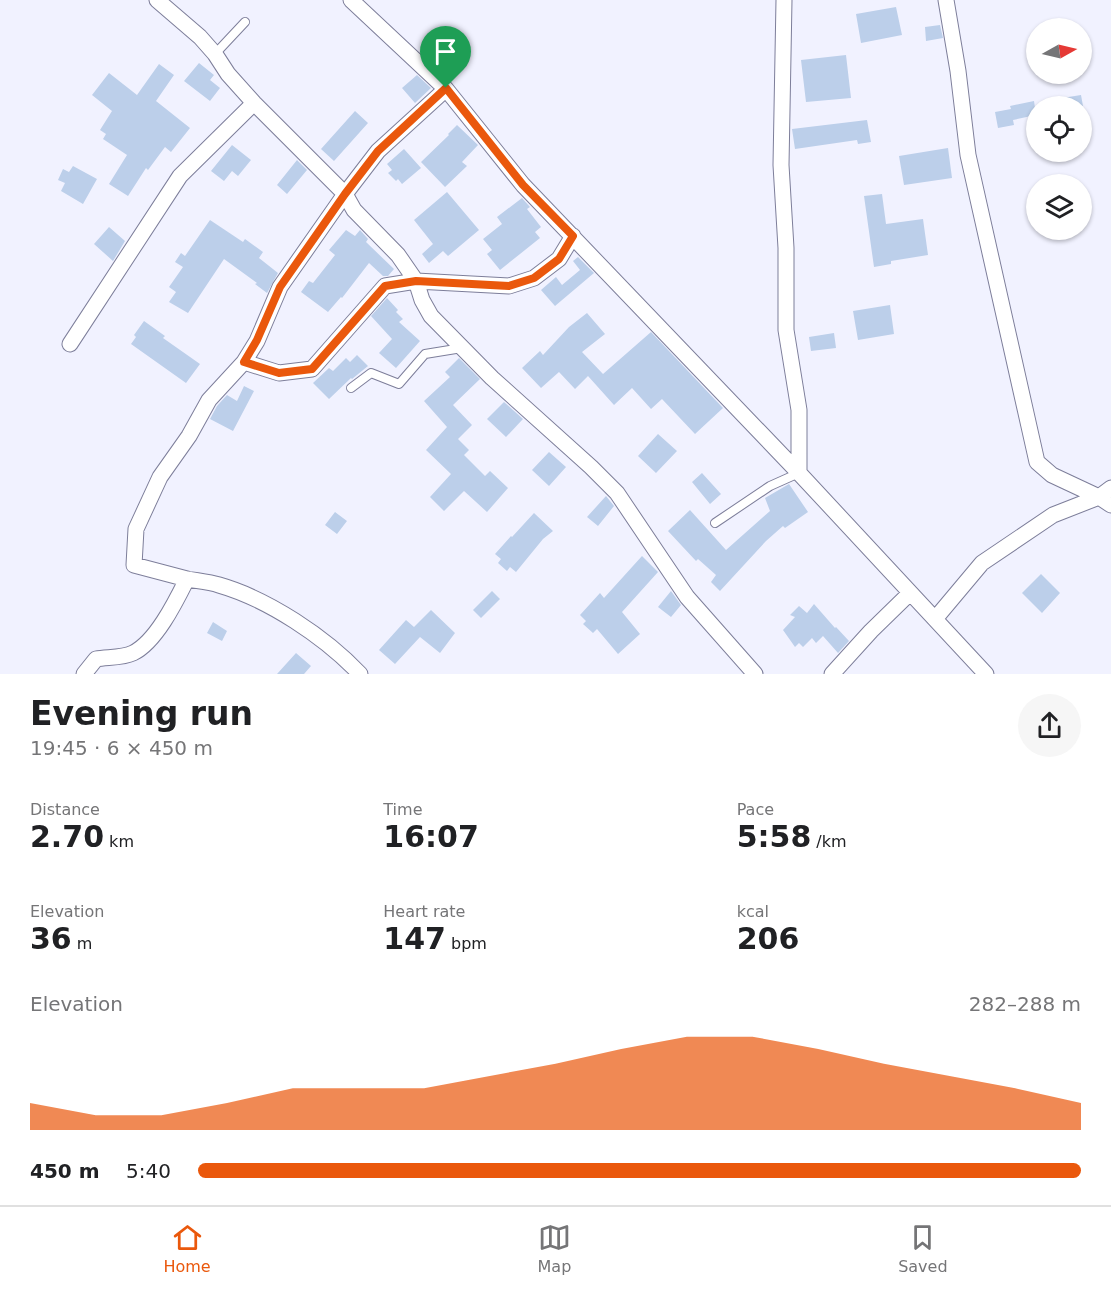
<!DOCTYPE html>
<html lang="en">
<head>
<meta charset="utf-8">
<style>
	:root { --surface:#fff; --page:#f6f6f6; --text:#202124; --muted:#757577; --line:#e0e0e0; --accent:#ea580c }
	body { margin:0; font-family:"DejaVu Sans",sans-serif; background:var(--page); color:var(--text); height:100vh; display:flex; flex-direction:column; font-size:22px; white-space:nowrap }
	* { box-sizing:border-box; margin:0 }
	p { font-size:20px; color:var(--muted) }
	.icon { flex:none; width:33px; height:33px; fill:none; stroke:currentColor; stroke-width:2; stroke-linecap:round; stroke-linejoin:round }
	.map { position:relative; height:674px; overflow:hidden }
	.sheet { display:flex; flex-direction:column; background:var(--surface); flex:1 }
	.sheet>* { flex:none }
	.needle { width:39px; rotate:82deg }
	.tools { position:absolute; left:1026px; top:18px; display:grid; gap:12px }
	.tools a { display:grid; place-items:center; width:66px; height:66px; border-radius:50%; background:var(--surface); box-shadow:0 2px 4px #0004; font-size:30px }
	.pin { position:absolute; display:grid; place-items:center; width:51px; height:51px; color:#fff; margin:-62px -26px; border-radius:50% 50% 50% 0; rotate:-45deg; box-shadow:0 0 6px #0007 }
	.pin .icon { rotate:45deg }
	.round { display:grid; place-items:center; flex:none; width:63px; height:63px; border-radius:32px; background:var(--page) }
	.headline { display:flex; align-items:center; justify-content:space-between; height:102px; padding:0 30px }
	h1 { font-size:33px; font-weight:600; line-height:45px }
	.stats { display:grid; grid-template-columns:repeat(3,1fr); gap:9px; height:102px; padding:6px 30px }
	.stats div { display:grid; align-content:center }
	.stats b { font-size:30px; font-weight:600 }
	.stats small { font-size:16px; font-weight:400 }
	.stats p { font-size:16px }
	.chart { height:168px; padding:12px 30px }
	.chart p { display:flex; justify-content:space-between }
	.chart svg { width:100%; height:108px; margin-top:6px; fill:var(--accent); opacity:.7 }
	ul { padding:0 30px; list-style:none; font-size:20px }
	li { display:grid; grid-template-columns:96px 72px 1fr; align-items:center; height:45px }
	li i { height:15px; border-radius:8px; background:var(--accent) }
	.menu { display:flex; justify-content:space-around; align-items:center; height:84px; border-top:2px solid var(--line); background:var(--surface); font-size:16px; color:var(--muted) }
	.menu a { display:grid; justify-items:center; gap:3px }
	.menu .active { color:var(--accent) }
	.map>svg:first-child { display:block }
	.building { fill:#bccfea }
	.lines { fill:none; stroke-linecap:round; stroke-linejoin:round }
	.service-casing { stroke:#7d7e9a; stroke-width:10 }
	.minor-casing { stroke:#7d7e9a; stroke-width:17 }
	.service { stroke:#fff; stroke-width:8 }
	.minor { stroke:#fff; stroke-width:15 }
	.route-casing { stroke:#fff; stroke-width:12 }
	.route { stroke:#ea580c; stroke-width:8 }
</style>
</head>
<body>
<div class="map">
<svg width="1111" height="674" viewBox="0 0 1111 674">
	<rect width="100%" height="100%" fill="#f1f2ff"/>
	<path class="building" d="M896 7 902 35 861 43 856 14Z
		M940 25 943 38 926 41 925 27Z
		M846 55 851 98 806 102 801 60Z
		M199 63 214 75 210 80 220 88 210 101 184 81Z
		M159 64 174 75 156 101 190 128 171 152 165 147 148 170 146 168 128 196 109 184 127 155 103 139 106 134 100 130 112 111 92 95 109 73 137 95Z
		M417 75 431 88 415 103 402 88Z
		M1081 95 1083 106H1050V100Z
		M1034 101 1036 115 1013 120 1014 125 998 128 995 112 1011 109 1010 106Z
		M355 111 368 123 334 161 321 149Z
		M867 120 871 142 858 144 857 140 795 149 792 129Z
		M457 125 478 145 462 162 467 166 445 187 421 162 449 135 448 134Z
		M232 145 251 160 238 176 232 171 224 181 211 171Z
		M948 148 952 178 904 185 899 156Z
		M404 149 421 168 402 184 398 179 396 181 388 173 392 170 387 164Z
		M297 160 307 170 287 194 277 185Z
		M73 166 97 179 83 204 61 191 65 183 58 180 63 169 69 172Z
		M447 192 479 230 448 256 443 251 429 263 422 254 433 244 414 220Z
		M882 194 886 224 923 219 928 255 891 261V264L874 267 864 196Z
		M522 198 530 207 527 209 541 227 535 232 540 238 500 270 487 254 492 250 483 239 502 224 497 217Z
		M210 220 243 242 245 239 263 252 259 258 278 273 267 293 255 284 257 283 224 259 188 313 169 302 176 292 169 287 183 267 175 262 181 253 185 256Z
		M109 227 125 241 113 261 94 244Z
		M346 230 355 236 360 230 368 239 366 242 394 269 388 276H383L369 263 342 298 341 297 328 312 301 292 309 281 313 283 335 255 329 250Z
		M578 257 594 273 555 306 541 290 556 277 562 285 580 270 573 261Z
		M387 298 398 310 396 312 403 319 399 322 420 341 396 368 379 353 392 339 371 316Z
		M890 305 894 334 858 340 853 311Z
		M587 313 605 334 582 352 603 374 651 332 723 408 695 434 662 399 651 409 632 388 614 405 588 376 575 389 559 372 541 388 522 368 540 351 543 355 569 327Z
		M144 321 165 336 163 338 200 364 186 383 131 344 136 337 134 335Z
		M834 333 836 348 811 351 809 337Z
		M357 355 368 366 352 379 351 378 329 399 313 383 329 368 333 371 346 358 350 362Z
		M459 358 480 379 453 405 472 425 458 439 469 450 464 455 485 476 490 471 508 488 487 512 464 491 444 511 430 497 451 474 426 450 447 427 424 401 450 377 445 372Z
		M244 386 254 391 233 431 210 419 217 406 227 395 237 401Z
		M504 402 523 419 506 437 487 419Z
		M658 434 677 451 656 473 638 456Z
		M549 452 566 467 549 486 532 470Z
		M702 473 721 494 710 504 692 482Z
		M789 484 808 512 785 528 783 526 766 541 720 591 711 582 716 575 698 559 696 561 668 531 690 510 726 550 770 511 765 498Z
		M606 496 614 506 598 526 587 517Z
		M335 512 347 521 337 534 325 525Z
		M534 513 553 531 543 539 516 572 510 567 507 571 498 563 501 559 495 554 511 536 512 537Z
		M642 556 658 572 622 612 640 634 618 654 597 629 593 633 583 624 586 621 580 615 600 593 604 598Z
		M1041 574 1060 593 1042 613 1022 593Z
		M492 591 500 599 481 618 473 610Z
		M671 591 681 605 671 617 658 607Z
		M814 604 835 628 836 627 849 641 838 653 823 636 816 643 812 638 803 647 799 643 795 647 783 630 795 617 790 615 799 606 807 613Z
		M431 610 455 633 440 653 420 637 395 664 379 650 406 620 414 627Z
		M213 622 227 631 222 641 207 633Z
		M296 653 311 666 304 674H277Z"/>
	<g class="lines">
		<defs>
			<path id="service" d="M215 54 245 22
				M351 388 371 373 399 384 425 354 462 348
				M715 523 770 486 799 473"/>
			<path id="minor" d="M157 0 200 37 215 54 228 74 254 103 345 194 354 210 398 255 416 281 422 300 431 316 492 378 591 467 617 493 687 597 755 674
				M351 0 446 89 523 185 799 473 986 674
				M784 0 781 165 786 248V330L799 410V473
				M946 0 958 71 968 155 1037 462 1052 475 1099 497 1111 505
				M70 344 180 176 254 103
				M244 362 257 341 280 287 345 194 378 151 446 89
				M187 579C198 581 209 582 219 585 268 599 325 637 360 674
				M935 619 982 563 1053 515 1099 497 1111 488
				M84 674 96 659C107 657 123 658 133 653 156 642 176 601 187 579L134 565 136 529 160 477 189 436 209 400 244 362 279 373 312 369 385 286 416 281 509 286 534 278 559 259 573 236
				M832 674 871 631 910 593"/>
		</defs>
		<use href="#service" class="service-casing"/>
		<use href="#minor" class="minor-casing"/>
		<use href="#service" class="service"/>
		<use href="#minor" class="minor"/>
	</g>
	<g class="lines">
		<defs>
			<path id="route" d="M446 88 523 185 573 236 559 259 534 278 509 286 416 281 385 286 312 369 279 373 244 362 257 340 280 287 345 194 378 151Z"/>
		</defs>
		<use href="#route" class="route-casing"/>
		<use href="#route" class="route"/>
	</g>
</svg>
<div class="tools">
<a><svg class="needle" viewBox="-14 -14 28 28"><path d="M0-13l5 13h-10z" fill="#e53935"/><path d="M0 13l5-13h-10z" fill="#757577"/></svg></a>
<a><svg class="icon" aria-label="locate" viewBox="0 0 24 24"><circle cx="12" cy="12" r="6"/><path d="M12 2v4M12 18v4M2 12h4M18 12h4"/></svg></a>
<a><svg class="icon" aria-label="layers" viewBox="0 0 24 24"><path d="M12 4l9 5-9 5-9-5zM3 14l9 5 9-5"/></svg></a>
</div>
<div class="pin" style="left:446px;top:88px;background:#1e9e55"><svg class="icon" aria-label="arrive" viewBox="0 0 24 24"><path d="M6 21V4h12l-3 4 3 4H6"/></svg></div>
</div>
<section class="sheet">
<div class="headline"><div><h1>Evening run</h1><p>19:45 · 6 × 450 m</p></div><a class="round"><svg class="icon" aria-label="share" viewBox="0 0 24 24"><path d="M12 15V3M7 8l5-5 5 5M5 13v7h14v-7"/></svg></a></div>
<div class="stats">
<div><p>Distance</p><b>2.70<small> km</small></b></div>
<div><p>Time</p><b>16:07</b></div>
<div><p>Pace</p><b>5:58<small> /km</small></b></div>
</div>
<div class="stats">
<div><p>Elevation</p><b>36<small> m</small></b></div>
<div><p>Heart rate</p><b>147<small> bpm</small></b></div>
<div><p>kcal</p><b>206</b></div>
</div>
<div class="chart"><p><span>Elevation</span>282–288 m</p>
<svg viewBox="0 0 160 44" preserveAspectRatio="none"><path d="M0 44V33L10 38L20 38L30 33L40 27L50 27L60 27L70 22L80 17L90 11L100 6L110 6L120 11L130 17L140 22L150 27L160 33V44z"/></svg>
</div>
<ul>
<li><b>450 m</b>5:40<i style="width:100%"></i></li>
</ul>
</section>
<nav class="menu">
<a class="active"><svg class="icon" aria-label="home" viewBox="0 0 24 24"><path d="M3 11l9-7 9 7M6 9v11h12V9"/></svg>Home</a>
<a><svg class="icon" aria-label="map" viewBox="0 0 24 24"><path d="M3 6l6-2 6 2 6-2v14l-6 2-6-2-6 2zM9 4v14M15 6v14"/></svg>Map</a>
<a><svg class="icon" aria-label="saved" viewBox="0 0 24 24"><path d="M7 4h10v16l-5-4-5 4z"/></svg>Saved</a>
</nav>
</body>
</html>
